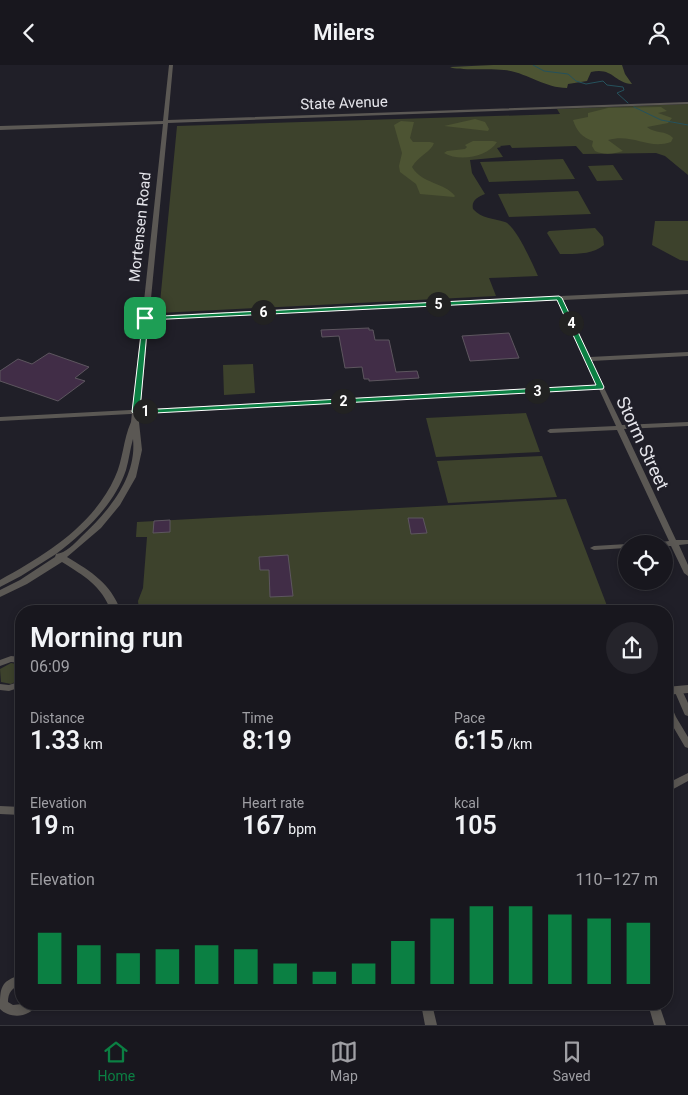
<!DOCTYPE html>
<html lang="en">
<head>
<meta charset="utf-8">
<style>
	:root { --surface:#18171e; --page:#25242b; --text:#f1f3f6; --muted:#9f9fa4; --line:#36363c; --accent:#0b8043 }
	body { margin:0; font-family:Roboto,sans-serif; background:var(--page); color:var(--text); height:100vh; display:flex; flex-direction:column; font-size:19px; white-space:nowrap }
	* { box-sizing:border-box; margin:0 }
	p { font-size:16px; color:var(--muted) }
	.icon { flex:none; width:28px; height:28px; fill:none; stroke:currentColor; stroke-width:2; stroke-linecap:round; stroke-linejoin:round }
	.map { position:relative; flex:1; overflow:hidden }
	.sheet { position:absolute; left:15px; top:540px; width:658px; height:405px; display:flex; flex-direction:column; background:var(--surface); border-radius:20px; box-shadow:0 2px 8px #0003,0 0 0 1px var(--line) }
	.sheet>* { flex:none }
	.fabs { position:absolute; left:618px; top:470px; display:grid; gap:10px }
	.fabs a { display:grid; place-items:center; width:55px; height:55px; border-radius:50%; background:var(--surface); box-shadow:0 2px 8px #0003,0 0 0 1px var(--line); font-size:25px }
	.pin { position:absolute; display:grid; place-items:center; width:42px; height:42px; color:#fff; margin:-21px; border-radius:10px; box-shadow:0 2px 8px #0006 }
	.km { position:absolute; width:25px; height:25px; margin:-12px; border-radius:50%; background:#222; color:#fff; font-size:14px; line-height:25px; text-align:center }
	.round { display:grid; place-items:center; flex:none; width:52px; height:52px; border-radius:26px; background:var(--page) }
	.head { display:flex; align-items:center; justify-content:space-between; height:85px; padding:0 15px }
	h1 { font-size:28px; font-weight:600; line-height:38px }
	.figures { display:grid; grid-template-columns:repeat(3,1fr); gap:8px; height:85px; padding:5px 15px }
	.figures div { display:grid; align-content:center }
	.figures b { font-size:25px; font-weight:600 }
	.figures small { font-size:14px; font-weight:400 }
	.figures p { font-size:14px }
	.chart { height:140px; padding:10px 15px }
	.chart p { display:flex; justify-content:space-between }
	.chart svg { width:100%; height:90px; margin-top:5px; stroke:var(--accent); stroke-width:6 }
	header { display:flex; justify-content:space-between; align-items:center; height:65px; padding:0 15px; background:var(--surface); font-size:22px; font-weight:600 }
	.menu { display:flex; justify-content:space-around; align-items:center; height:70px; border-top:1px solid var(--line); background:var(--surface); font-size:14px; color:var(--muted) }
	.menu a { display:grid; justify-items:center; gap:2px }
	.menu .active { color:var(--accent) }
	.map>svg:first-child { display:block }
	.green { fill:#3d422c }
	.forest { fill:#4d5433 }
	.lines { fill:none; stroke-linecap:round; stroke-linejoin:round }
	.stream { stroke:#25515c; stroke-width:1 }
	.building { fill:#412d47; stroke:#5d565f }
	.minor { fill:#5b5854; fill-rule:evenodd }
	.tertiary { fill:#5b5854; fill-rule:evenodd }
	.route { fill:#0b8043; stroke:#fff; fill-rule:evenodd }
	.labels { text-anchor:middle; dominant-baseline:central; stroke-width:5; stroke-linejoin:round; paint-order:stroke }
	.far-street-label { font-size:15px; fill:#e4e4ea; stroke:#201f28 }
	.street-label { font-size:18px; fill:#e4e4ea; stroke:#201f28 }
</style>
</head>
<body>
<header><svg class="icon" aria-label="back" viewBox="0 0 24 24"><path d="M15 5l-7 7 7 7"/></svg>Milers<svg class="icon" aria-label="person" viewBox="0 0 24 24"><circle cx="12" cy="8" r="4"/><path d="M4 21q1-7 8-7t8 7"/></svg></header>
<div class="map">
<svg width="688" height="960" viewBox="0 0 688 960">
	<rect width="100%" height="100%" fill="#201f28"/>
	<path class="green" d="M688 39V110L665 91 656 88 583 89 576 81 512 83 510 80 500 81 501 82 497 83 503 92 470 95 472 108 485 129C478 132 471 135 473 144 482 154 493 153 505 157 516 161 533 200 538 211L489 213 496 231 159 248 177 61 560 49 557 44Z
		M563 94 575 114 489 117 480 97Z
		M613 100 623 115 597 116 588 101Z
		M578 126 591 149 509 152 498 129Z
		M655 156H688V196L680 195 652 180Z
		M595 163 603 172 604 180C592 190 574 189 560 189L547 168 549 166Z
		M253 299 255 328 224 330 223 300Z
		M526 348 540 387 436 392 426 353Z
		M542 391 557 432 448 438 437 396Z
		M566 434 609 546H139L138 536 143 523 147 472H136L137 457Z
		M11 598 21 600V614L11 619 1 617 0 604Z"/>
	<path class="forest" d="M493 0H622L625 9 632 19C614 18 613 2 591 7L587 16 568 19 567 23C544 23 526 7 504 5 491 3 458 6 450 2Z
		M661 42 667 46 658 48 672 53 668 58 647 62C655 69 666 65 673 73L671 77C648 85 633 68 608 75L623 86C614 89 603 90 595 86L592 81 593 76C582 72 577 67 573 55L588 52V48L608 43Z
		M475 54 485 57 489 64 488 66 444 61Z
		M401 56 414 57 410 73 413 77H430L434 78C431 87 418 91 412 102 422 119 444 117 455 131L454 132 420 129 416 119 400 107 399 101 402 88 394 60Z
		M473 76H493L497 77C488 92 459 97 444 88L447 86 465 84 467 82 465 80Z"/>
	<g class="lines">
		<path class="stream" d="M533 0 544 6 568 9 576 16 586 19 603 16 607 20 623 22 624 25 617 28 628 38
			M634 42 661 55 688 60"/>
	</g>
	<path class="building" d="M369 263V265H373L375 275H389L396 307 417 306 419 313 369 316V314H364L362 302 345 303 339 271 322 272 321 265Z
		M509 268 519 293 470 296 462 271Z
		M49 288 89 302 75 313 85 316 58 336 0 316V306L18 294 32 299Z
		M408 453H423L427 468 411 469Z
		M170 455V467L153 468 154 456Z
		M288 490 293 531 270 532 269 505H260L259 492Z"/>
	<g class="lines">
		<path class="minor" d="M688 225V229L563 235 590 292 688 287V291L591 296 622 360 688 357V361L624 364 676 475H688V479L679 480 688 500V511L684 508 671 481H664V479H658L662 477 669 476 617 365 550 368 547 366 550 364 616 361 599 324 0 356V352L597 320 557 235 145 255 142 253 145 251Z
			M627 479 626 483 594 485 590 483 594 481Z
			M11 591 21 592V598L11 597 0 601V595Z
			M21 616V622L9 626 0 625V619L9 620Z
			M678 622 681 623 688 638V651L685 650 684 648 674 625 675 623Z
			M666 635 669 636 676 652 688 672V683L685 682 668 653 666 650Z
			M688 708V716L666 728V719Z
			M0 741 21 742V750L0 749Z
			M21 910V920C12 922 8 928 8 937L13 940 22 939H37C30 953 10 954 0 944 0 923 0 916 21 910Z
			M421 939H432L437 960H425Z
			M648 939H659L666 960H654Z"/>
		<path class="tertiary" d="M169 0H173L168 55 688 37V39L168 58 139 357 142 385 136 412 120 440 101 463 67 492C92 507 110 518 121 546H111C101 520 84 511 62 497L27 519 0 532V525L20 515 55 492 56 489 21 511 0 522V515C45 490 93 461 115 412 123 395 123 375 131 357L163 59 0 65V61L163 56ZM133 374C137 413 108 447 81 472 74 479 66 488 56 489 85 467 114 440 126 405 129 395 130 384 133 374Z
			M688 620V628L666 630V622Z"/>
	</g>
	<path class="route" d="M559 231 562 233 604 322 603 324 136 349 132 347 143 252ZM557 235 596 320 140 345 148 255Z"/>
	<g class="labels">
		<g class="far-street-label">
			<text transform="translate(344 38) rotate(-2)">State Avenue</text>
			<text transform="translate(140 162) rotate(-84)">Mortensen Road</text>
		</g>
		<g class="street-label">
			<text transform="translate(643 378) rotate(65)">Storm Street</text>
		</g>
	</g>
</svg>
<div class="fabs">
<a><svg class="icon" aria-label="locate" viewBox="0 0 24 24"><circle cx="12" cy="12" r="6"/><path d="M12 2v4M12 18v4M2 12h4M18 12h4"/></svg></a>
</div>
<div class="pin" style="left:145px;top:253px;background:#1e9e55"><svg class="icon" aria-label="arrive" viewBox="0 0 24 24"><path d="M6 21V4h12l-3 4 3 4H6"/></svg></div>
<b class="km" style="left:145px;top:346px">1</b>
<b class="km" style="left:343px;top:336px">2</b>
<b class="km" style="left:537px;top:326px">3</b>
<b class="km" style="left:571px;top:258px">4</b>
<b class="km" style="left:438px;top:239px">5</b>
<b class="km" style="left:263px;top:247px">6</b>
<section class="sheet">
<div class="head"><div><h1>Morning run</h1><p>06:09</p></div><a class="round"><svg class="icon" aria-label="share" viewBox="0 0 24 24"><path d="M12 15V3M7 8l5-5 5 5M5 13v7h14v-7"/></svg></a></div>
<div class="figures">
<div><p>Distance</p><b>1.33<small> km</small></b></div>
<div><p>Time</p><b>8:19</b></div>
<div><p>Pace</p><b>6:15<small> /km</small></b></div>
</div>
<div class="figures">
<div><p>Elevation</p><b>19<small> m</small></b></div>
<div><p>Heart rate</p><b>167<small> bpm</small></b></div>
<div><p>kcal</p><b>105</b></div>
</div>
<div class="chart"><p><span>Elevation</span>110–127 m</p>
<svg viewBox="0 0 160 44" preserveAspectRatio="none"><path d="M5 44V19M15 44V25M25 44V29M35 44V27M45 44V25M55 44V27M65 44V34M75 44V38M85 44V34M95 44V23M105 44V12M115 44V6M125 44V6M135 44V10M145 44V12M155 44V14"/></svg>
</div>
</section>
</div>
<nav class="menu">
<a class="active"><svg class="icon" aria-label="home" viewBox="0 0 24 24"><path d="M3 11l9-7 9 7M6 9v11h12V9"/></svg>Home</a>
<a><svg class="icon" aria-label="map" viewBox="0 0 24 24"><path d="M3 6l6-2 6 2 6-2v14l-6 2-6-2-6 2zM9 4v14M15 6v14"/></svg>Map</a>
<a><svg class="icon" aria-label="saved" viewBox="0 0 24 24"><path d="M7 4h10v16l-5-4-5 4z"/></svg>Saved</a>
</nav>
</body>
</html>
